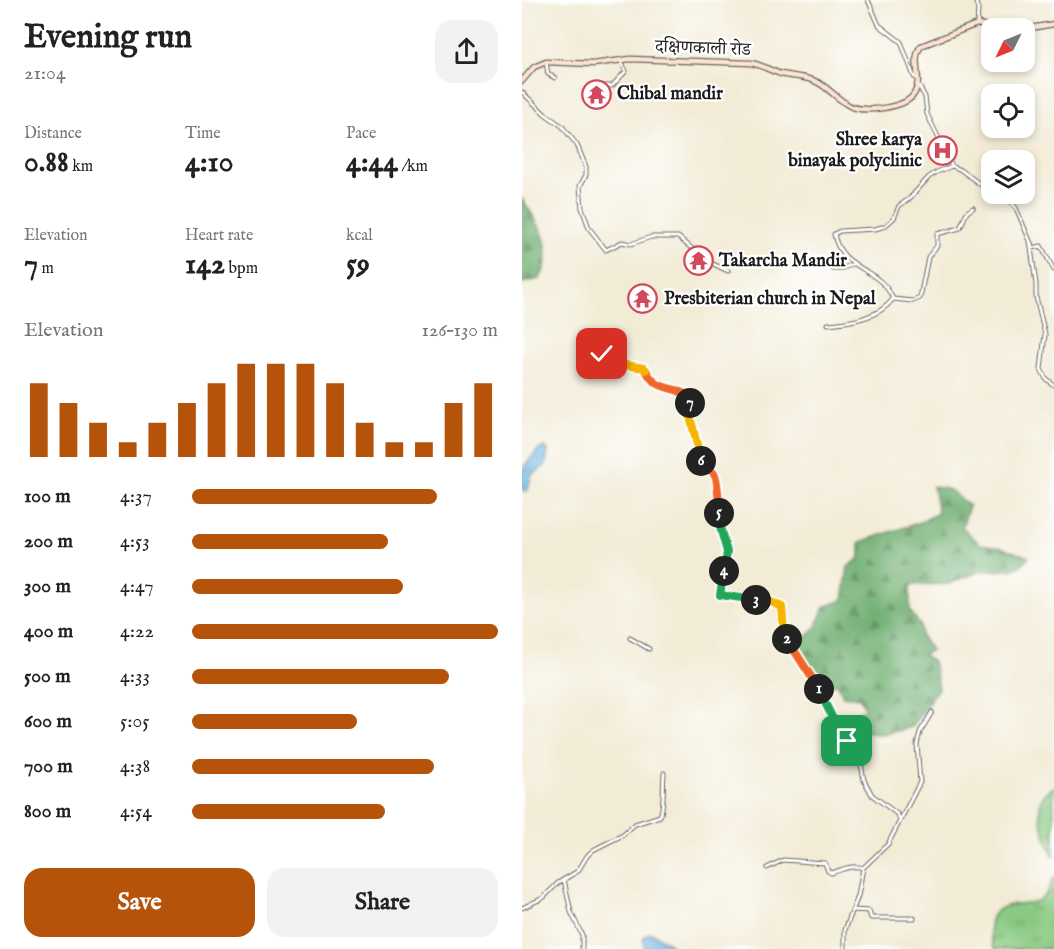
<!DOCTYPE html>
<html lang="en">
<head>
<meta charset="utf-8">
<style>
	:root { --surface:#fff; --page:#f2f2f2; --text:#222; --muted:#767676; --accent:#b45309 }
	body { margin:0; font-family:"IM FELL English","Noto Serif Devanagari",serif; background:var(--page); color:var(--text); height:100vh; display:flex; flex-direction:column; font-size:22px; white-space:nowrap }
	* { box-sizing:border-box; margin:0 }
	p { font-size:20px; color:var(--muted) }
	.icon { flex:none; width:33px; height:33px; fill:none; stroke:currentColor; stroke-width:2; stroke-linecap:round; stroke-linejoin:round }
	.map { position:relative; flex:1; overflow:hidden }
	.details { display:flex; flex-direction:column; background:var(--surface); width:522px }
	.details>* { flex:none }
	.needle { width:39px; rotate:227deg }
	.buttons { position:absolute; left:459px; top:18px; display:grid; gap:12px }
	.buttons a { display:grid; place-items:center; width:54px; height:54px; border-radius:12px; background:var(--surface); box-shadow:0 3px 9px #0003; font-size:30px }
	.pin { position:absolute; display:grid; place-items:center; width:51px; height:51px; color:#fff; margin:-26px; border-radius:12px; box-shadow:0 3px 9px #0006 }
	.km { position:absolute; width:30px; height:30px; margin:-15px; border-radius:50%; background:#222; color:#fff; font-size:16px; line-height:30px; text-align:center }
	.round { display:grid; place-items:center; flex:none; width:63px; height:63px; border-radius:18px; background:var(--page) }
	.overview { display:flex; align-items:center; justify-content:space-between; height:102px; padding:0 24px }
	h1 { font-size:33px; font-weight:700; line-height:45px }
	.metrics { display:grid; grid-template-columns:repeat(3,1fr); gap:9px; height:102px; padding:6px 24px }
	.metrics div { display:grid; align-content:center }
	.metrics b { font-size:30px; font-weight:700 }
	.metrics small { font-size:16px; font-weight:400 }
	.metrics p { font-size:16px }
	.chart { height:168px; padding:12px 24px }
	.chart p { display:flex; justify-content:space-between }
	.chart svg { width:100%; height:108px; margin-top:6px; stroke:var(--accent); stroke-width:6 }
	.primary-button { display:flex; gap:12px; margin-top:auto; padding:12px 24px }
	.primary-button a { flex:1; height:69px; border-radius:18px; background:var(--accent); color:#fff; font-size:24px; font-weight:700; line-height:69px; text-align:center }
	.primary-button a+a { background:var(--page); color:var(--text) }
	ul { padding:0 24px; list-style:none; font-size:20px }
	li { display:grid; grid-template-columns:96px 72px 1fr; align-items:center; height:45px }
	li i { height:15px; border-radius:8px; background:var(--accent) }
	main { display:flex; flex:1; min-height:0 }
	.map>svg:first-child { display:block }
	.grass { fill:url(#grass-tufts); stroke:#52734f; stroke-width:1.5 }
	.forest { fill:url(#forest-firs); stroke:#456546; stroke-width:1.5 }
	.water { fill:url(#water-waves); stroke:#42677e; stroke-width:1.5 }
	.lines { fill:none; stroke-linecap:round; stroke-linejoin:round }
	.street-casing { stroke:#67645d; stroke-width:5 }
	.secondary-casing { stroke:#67645d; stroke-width:7 }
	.street { stroke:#fff; stroke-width:3 }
	.secondary { stroke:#fde4d1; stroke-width:4.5 }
	.split-1-casing { stroke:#fff; stroke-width:12 }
	.split-2-casing { stroke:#fff; stroke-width:12 }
	.split-3-casing { stroke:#fff; stroke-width:12 }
	.split-4-casing { stroke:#fff; stroke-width:12 }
	.split-5-casing { stroke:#fff; stroke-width:12 }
	.split-6-casing { stroke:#fff; stroke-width:12 }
	.split-7-casing { stroke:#fff; stroke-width:12 }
	.split-8-casing { stroke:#fff; stroke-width:12 }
	.split-9-casing { stroke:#fff; stroke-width:12 }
	.split-1 { stroke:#22a559; stroke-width:8 }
	.split-2 { stroke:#f0652b; stroke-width:8 }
	.split-3 { stroke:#f5b400; stroke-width:8 }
	.split-4 { stroke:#22a559; stroke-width:8 }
	.split-5 { stroke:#22a559; stroke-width:8 }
	.split-6 { stroke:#f0652b; stroke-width:8 }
	.split-7 { stroke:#f5b400; stroke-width:8 }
	.split-8 { stroke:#f0652b; stroke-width:8 }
	.split-9 { stroke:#f5b400; stroke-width:8 }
	.labels { text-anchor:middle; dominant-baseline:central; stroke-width:4.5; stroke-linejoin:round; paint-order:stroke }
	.street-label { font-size:18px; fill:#1c1c1c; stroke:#fff }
	.poi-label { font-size:18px; font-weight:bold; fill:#1c1c1c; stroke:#fff; text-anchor:start }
</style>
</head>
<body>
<main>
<section class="details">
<div class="overview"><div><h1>Evening run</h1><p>21:04</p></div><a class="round"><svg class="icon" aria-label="share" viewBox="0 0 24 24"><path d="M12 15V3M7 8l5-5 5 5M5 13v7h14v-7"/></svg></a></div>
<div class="metrics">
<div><p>Distance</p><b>0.88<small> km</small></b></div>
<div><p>Time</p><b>4:10</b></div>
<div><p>Pace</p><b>4:44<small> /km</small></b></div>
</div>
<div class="metrics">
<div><p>Elevation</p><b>7<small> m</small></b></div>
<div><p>Heart rate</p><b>142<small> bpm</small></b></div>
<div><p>kcal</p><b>59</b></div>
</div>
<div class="chart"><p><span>Elevation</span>126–130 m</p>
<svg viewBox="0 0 160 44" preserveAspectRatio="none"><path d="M5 44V14M15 44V22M25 44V30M35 44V38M45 44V30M55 44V22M65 44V14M75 44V6M85 44V6M95 44V6M105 44V14M115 44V30M125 44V38M135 44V38M145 44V22M155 44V14"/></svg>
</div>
<ul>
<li><b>100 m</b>4:37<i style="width:80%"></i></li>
<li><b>200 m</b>4:53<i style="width:64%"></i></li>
<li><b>300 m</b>4:47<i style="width:69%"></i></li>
<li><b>400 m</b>4:22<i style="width:100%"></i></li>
<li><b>500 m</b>4:33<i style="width:84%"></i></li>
<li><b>600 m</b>5:05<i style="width:54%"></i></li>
<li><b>700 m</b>4:38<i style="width:79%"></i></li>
<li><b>800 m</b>4:54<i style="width:63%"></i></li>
</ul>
<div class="primary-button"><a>Save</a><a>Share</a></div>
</section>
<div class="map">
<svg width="532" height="949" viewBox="0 0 532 949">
	<defs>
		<pattern id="grass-tufts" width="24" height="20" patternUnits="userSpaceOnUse" patternTransform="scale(1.5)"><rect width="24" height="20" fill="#89ca82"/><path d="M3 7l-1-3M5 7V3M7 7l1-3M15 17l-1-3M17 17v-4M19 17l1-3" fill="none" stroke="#76ad70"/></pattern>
		<pattern id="forest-firs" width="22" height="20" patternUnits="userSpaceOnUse" patternTransform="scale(1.5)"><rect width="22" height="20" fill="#6eae70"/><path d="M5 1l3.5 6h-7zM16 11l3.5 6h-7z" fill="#5a8d5b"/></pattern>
		<pattern id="water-waves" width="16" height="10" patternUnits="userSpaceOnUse" patternTransform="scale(1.5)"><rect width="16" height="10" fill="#67b2e0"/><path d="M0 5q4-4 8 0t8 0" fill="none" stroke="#5998c0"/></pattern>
	</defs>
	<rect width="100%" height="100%" fill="#fff"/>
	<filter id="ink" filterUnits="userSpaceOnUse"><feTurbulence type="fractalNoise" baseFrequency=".0167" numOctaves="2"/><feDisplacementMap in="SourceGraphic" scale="12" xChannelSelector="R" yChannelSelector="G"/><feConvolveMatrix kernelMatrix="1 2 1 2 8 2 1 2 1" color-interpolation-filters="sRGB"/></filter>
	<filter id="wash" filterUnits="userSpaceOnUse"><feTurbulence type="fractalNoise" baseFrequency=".008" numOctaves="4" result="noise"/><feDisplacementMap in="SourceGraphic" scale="24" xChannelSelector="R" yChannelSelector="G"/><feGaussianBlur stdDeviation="1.35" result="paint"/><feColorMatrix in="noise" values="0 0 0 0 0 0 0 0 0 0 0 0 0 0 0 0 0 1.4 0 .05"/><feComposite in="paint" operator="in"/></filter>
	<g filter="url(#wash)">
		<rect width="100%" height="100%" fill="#f2ebd5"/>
		<path class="grass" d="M532 787V858C526 844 514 816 519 801 521 794 526 791 532 787Z
			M532 877V949H473C465 929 464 910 489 905 500 902 511 906 521 897 526 893 529 883 532 877Z"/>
		<path class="forest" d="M0 199C17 223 36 251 17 279L0 283Z
			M411 486 428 490 447 506 440 527 458 544 478 547 507 557 497 567 489 570 458 571 427 584 388 585V611L398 625 399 636 409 650 401 655 411 662 417 687 390 727C364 734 350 741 328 720L335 713 343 709 338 698 321 696 316 684 303 685C295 670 284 660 274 647L294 627 302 607 321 600 326 567 338 558V542L399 522 416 513Z"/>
		<path class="water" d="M23 447 26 450 24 465 9 476 6 490 3 492 0 490V469L15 451Z
			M130 933 147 943 150 949H122L121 939 125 934Z"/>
	</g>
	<g filter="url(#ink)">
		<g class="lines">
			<defs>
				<path id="street" d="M346 0 357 25 379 42 392 77 396 78
					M453 0 456 9 455 25
					M24 62 26 74 33 78
					M397 86 403 97 405 114 430 166 439 170 459 185 470 184
					M75 91 81 86H90L104 71 99 61
					M0 92 23 114 40 126 55 145 64 167V175L58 186 60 208 67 228 84 250 100 242 109 244 129 237H156L185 261 206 271
					M483 194 494 208 508 241 514 284V297L523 334 519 369 524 379 532 385
					M509 243 511 248 519 246 532 270
					M311 269H319L331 264
					M371 299 391 301 398 298 406 257 415 246V234L438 228 445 212 451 208
					M306 324C329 322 357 318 371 299 358 267 318 270 312 234L318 231 353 229 363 226 372 218 377 206 387 199 407 177 415 172 430 166
					M80 354 98 364 122 368C128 376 134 385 145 389 155 392 160 390 168 398L167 416 179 463 192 473 195 479V492L198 510 196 520 205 552 198 595 249 602 260 607 262 632 294 682 310 714 312 724 339 764 342 780 350 795 375 814 378 819
					M108 638 127 649
					M245 868 261 860 303 863 306 871 309 873C319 870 331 864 341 868
					M42 880 49 912 60 935V949
					M0 908 21 898 36 883 56 871 65 856 71 850 101 835 113 824 138 816C142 810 141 784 142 773
					M331 910 347 911 349 918H392
					M323 949V930L336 896 341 868 366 844 398 782 395 744 398 732 410 712"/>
				<path id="secondary" d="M502 29 532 24
					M0 81 12 67 24 62 71 64 108 59 229 63C240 65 249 71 259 74 271 77 283 76 295 82 307 88 316 100 328 106 342 113 384 108 392 94 402 79 388 60 399 46L455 24 476 28"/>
			</defs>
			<use href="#street" class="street-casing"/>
			<use href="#secondary" class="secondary-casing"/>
			<use href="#street" class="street"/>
			<use href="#secondary" class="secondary"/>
		</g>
	</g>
	<g class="lines" filter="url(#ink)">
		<defs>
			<path id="split-1" d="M297 689C305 708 313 725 325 741"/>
			<path id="split-2" d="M265 639 297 689"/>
			<path id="split-3" d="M234 600 249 602 260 607 262 632 265 639"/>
			<path id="split-4" d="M202 571 198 595 234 600"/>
			<path id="split-5" d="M197 513 196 520 205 552 202 571"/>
			<path id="split-6" d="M179 461C183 466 189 469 193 475 195 478 198 508 197 513"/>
			<path id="split-7" d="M168 403V416L179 461"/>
			<path id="split-8" d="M124 370C126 374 129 379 133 382 144 391 158 387 168 398V403"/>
			<path id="split-9" d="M80 354 98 364 122 368 124 370"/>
		</defs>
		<use href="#split-1" class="split-1-casing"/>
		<use href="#split-2" class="split-2-casing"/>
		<use href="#split-3" class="split-3-casing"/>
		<use href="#split-4" class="split-4-casing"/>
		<use href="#split-5" class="split-5-casing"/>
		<use href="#split-6" class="split-6-casing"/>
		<use href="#split-7" class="split-7-casing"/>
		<use href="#split-8" class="split-8-casing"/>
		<use href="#split-9" class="split-9-casing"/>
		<use href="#split-1" class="split-1"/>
		<use href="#split-2" class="split-2"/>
		<use href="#split-3" class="split-3"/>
		<use href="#split-4" class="split-4"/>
		<use href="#split-5" class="split-5"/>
		<use href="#split-6" class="split-6"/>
		<use href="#split-7" class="split-7"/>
		<use href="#split-8" class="split-8"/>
		<use href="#split-9" class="split-9"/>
	</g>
	<defs>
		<symbol id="temple-ring" viewBox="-11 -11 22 22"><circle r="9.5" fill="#fff" stroke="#d1495b" stroke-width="1.5"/><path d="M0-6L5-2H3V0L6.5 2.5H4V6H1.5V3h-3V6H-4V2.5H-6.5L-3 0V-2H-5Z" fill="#d1495b"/></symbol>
		<symbol id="hospital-ring" viewBox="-11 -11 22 22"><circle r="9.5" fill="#fff" stroke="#d1495b" stroke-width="1.5"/><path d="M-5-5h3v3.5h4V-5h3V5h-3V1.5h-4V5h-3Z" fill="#d1495b"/></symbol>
	</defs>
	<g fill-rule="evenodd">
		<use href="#temple-ring" x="58" y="78" width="33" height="33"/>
		<use href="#hospital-ring" x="404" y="134" width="33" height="33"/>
		<use href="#temple-ring" x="160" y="244" width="33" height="33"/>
		<use href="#temple-ring" x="104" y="282" width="33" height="33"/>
	</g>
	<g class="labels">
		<g class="street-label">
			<text transform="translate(181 49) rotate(2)">दक्षिणकाली रोड</text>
		</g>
		<g class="poi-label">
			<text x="95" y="94">Chibal mandir</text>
			<text x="400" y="140" text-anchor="end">Shree karya<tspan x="400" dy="21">binayak polyclinic</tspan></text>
			<text x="197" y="261">Takarcha Mandir</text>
			<text x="142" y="299">Presbiterian church in Nepal</text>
		</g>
	</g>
</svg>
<div class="buttons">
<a><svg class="needle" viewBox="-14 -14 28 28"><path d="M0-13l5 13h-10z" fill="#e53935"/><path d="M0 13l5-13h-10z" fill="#767676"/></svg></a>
<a><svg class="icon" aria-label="locate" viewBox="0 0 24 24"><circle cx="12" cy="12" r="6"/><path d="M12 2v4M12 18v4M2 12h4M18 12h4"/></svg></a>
<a><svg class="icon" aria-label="layers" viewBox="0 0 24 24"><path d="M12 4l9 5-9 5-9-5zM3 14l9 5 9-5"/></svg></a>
</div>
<div class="pin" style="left:325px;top:741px;background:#1e9e55"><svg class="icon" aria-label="arrive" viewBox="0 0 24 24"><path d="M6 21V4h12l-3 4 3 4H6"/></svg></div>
<div class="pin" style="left:80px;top:354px;background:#d93025"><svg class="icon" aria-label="check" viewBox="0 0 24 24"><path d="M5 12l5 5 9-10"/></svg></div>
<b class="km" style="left:297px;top:689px">1</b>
<b class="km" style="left:265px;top:639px">2</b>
<b class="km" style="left:234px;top:600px">3</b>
<b class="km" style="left:202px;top:571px">4</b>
<b class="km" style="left:197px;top:513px">5</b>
<b class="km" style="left:179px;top:461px">6</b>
<b class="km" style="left:168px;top:403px">7</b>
</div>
</main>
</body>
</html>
